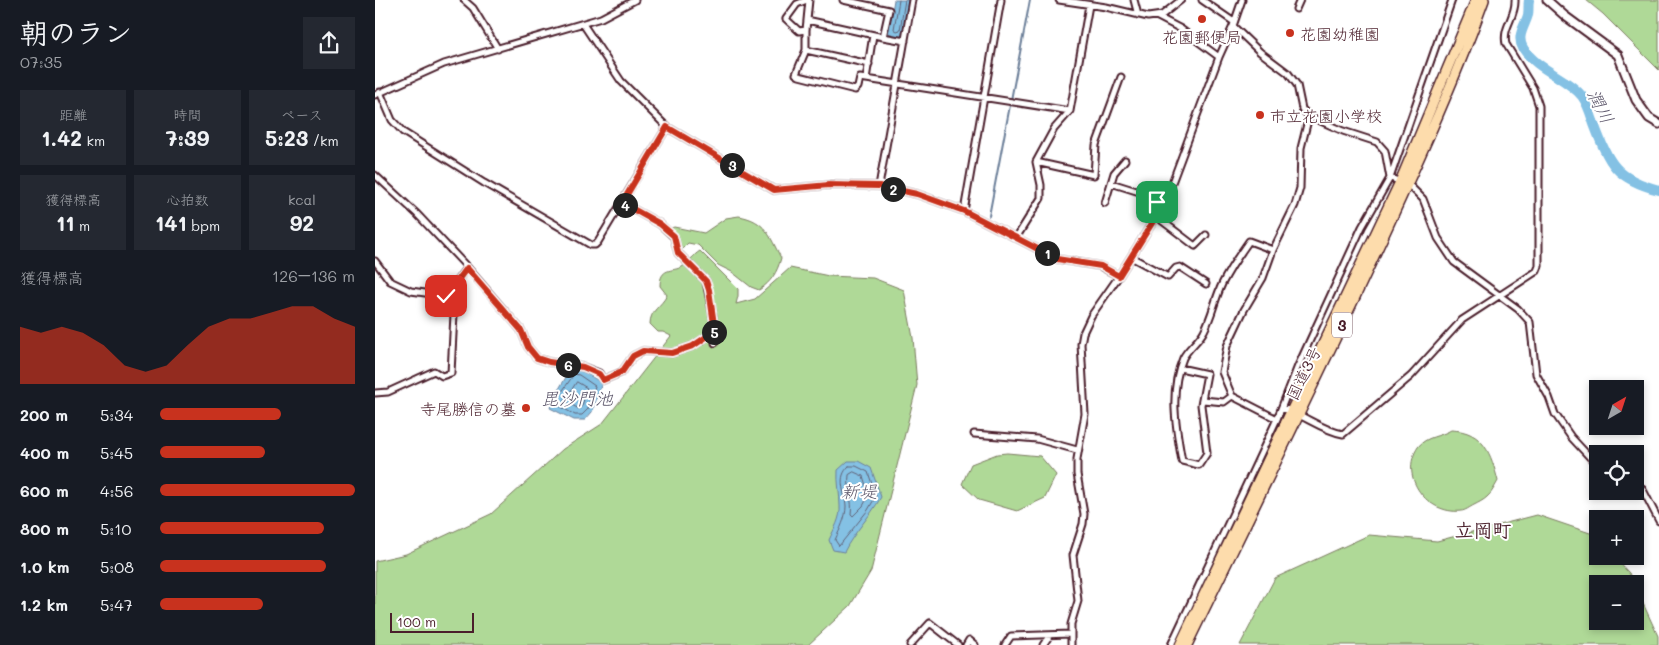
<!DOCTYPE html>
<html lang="ja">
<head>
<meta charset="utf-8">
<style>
	:root { --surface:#171b24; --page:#242831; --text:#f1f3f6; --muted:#9ea1a6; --accent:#c8321e }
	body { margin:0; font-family:Mali,"Klee One",sans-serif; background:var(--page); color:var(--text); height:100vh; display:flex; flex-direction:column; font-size:19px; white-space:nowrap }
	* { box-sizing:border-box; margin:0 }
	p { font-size:16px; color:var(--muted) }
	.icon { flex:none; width:28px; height:28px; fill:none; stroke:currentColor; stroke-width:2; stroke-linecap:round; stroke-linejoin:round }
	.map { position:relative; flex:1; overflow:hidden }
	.side { display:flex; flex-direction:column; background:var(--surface); width:375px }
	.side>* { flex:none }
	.needle { width:32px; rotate:39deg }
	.controls { position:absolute; left:1214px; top:380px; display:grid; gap:10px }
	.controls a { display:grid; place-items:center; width:55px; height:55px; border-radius:0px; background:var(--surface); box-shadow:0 2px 8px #0003; font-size:25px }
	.scale { position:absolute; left:15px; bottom:12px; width:84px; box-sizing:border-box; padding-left:5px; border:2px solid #4a1f2b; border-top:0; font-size:14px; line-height:18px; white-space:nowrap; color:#4a1f2b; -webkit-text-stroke:4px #fff; paint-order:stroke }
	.pin { position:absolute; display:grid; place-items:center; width:42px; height:42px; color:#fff; margin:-21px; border-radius:10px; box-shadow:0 2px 8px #0006 }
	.km { position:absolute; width:25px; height:25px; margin:-12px; border-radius:50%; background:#222; color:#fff; font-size:14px; line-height:25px; text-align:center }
	.round { display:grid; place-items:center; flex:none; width:52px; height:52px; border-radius:0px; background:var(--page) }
	.overview { display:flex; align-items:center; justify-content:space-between; height:85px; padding:0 20px }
	h1 { font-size:28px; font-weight:700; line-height:38px }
	.metrics { display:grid; grid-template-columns:repeat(3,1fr); gap:8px; height:85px; padding:5px 20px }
	.metrics div { display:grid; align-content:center; border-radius:0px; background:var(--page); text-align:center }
	.metrics b { font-size:21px; font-weight:700 }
	.metrics small { font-size:14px; font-weight:400 }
	.metrics p { font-size:14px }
	.chart { height:140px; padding:10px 20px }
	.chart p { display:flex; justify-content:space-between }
	.chart svg { width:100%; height:90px; margin-top:5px; fill:var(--accent); opacity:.7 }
	ul { padding:0 20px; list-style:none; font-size:16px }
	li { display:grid; grid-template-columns:80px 60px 1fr; align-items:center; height:38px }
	li i { height:12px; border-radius:6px; background:var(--accent) }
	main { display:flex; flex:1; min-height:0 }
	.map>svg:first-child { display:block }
	.green { fill:#afd997; stroke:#7c7c61 }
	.water { fill:#84c1e4; stroke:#6d809a }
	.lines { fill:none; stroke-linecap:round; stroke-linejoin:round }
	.shore { stroke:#616075; stroke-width:1 }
	.stream { stroke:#6d809a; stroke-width:2 }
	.river { stroke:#84c1e4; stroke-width:10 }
	.street-casing { stroke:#4a1f2b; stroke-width:9 }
	.secondary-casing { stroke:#4a1f2b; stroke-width:11 }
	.highway-casing { stroke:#4a1f2b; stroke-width:12 }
	.street { stroke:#fff; stroke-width:5 }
	.secondary { stroke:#fff; stroke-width:7 }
	.highway { stroke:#fddcac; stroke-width:9 }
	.route-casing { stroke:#fff; stroke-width:10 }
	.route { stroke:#c8321e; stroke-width:6 }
	.poi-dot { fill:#c8321e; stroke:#fff; stroke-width:2 }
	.labels { text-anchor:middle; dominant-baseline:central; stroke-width:4; stroke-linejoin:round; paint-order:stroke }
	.shield { fill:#fff; stroke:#80626b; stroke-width:1 }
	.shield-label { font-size:15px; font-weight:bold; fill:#4a1f2b }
	.poi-label { font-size:16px; fill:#4a1f2b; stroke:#fff; text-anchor:start }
	.street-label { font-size:16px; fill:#4a1f2b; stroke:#fff }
	.water-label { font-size:18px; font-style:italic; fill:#5e586c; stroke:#fff }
	.quarter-label { font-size:19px; font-weight:bold; fill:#4a1f2b; stroke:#fff }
</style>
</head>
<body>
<main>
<section class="side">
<div class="overview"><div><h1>朝のラン</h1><p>07:35</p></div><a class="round"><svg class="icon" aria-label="share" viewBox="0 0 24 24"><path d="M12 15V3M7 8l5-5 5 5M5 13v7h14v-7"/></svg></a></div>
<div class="metrics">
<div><p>距離</p><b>1.42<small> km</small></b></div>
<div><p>時間</p><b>7:39</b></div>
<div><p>ペース</p><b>5:23<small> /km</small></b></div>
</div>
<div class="metrics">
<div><p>獲得標高</p><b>11<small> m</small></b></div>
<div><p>心拍数</p><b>141<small> bpm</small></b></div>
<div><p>kcal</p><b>92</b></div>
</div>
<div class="chart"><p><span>獲得標高</span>126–136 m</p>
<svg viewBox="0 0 160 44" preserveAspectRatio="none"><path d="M0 44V16L10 19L20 16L30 19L40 25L50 35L60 38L70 35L80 25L90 16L100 12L110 12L120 9L130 6L140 6L150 12L160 16V44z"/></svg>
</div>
<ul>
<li><b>200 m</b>5:34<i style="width:62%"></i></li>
<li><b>400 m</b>5:45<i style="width:54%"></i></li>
<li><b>600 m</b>4:56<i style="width:100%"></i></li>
<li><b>800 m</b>5:10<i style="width:84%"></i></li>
<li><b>1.0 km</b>5:08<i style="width:85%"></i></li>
<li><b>1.2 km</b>5:47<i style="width:53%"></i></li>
</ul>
</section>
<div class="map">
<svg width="1284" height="645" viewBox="0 0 1284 645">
	<rect width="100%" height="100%" fill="#fff"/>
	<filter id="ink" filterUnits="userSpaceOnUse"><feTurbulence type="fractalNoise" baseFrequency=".02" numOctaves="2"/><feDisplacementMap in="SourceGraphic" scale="10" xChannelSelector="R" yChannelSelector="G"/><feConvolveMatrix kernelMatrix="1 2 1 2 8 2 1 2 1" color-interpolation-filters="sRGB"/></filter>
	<g filter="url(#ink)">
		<path class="green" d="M1211 0H1284V70L1228 14Z
			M364 216C391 221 394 235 406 258 402 273 396 282 384 290L376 287 357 272 343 265 323 245 313 243 303 253 299 237 292 230 299 227 329 233 351 218Z
			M325 251 363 289V296L361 304 380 299 415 268 454 276 498 278 529 290 538 338 542 385 496 571 475 606 433 645H0V561L31 554 116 514 188 449 227 424 296 336 288 332H283L275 324C275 310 286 307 292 295L285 286C285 267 297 272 307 267 313 264 318 255 325 251Z
			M1076 430C1109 431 1116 454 1123 481 1120 486 1117 493 1112 497 1109 500 1103 503 1099 505 1095 507 1090 511 1086 511 1053 515 1023 477 1043 447 1051 436 1065 437 1076 430Z
			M632 453 665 456 681 475 670 498 642 511 604 500 587 484 596 464 622 454Z
			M1162 515 1218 534 1222 540V556H1238L1254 573 1259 584H1222V621H1260V586L1283 636V645H865L900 578 994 535 1062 541Z"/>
		<path class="water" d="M519 0H535L528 38 513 33Z
			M196 367 206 370 227 383 217 412 210 420H199L175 408C179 393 190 382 196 367Z
			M473 461H483L496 468 506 497C495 517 479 532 469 552L458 550 454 540C459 529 466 518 465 506 465 494 462 483 463 470Z"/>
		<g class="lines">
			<path class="shore" d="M524 0 519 29 522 31 525 30 530 0
				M199 374 204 375 220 386 213 409 207 415H200L181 404C183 396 194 382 199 374Z
				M202 382 212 388 207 406 204 409 190 401Z
				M474 466H481L493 472 501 496 493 510 464 546 460 540C465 529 471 518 471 506 470 491 461 478 474 466Z
				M479 472 488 476 494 495 488 506 478 516 476 514C478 501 472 489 474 475Z"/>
			<path class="stream" d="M614 216 655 0"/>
			<path class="river" d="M1154 0C1153 5 1154 10 1153 15 1150 26 1141 36 1148 48 1162 70 1191 77 1207 96 1213 104 1216 115 1219 124 1234 164 1241 179 1284 190"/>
			<defs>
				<path id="street" d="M89 0 98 8 123 49
					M434 0 431 30V50L421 74 424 76 480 90 483 87 485 78 695 111 714 5
					M684 0 731 7 773 17 787 15 806 0
					M759 0 763 15
					M827 0 859 22
					M921 9 925 0
					M781 16 806 29 844 57
					M432 20 508 37 514 10 468 0
					M208 24 246 81 292 127 399 190 454 185 504 186 542 194 589 211 682 259 725 266 744 276
					M858 26 885 52 913 73 922 85 927 109 934 116 968 131 1002 142 1010 151 1015 178
					M431 30 424 31 411 19 422 4 432 0
					M508 37 530 41
					M431 50 494 64
					M491 79 498 35
					M5 92 17 120 28 132 109 183 216 245H220L223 242 292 127
					M0 95 69 64 226 18 260 0
					M661 162 719 175 721 145 746 77
					M0 175 42 214 92 267 146 330 153 347 162 358 174 362 208 367 224 373 228 380 247 372 258 356 268 351 297 353 318 346 340 331
					M1015 178 1033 184 1048 199 1063 238 1079 262 1143 309 1155 322 1161 374 1174 397 1180 414 1196 437 1222 465
					M736 183 771 194 789 204
					M504 186 537 0
					M247 203 285 224 299 237 303 253 331 281 338 316 340 343
					M730 203 739 173 750 160
					M589 211 626 0
					M782 217 820 246 831 235
					M641 238 666 198V185L661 162 679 129 695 111
					M756 257 793 277 801 268 805 267 831 284
					M0 261 15 281 36 291 71 296
					M805 368 832 374 826 405 832 453 824 465 807 461C801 428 794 391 808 358 813 348 824 341 829 331 837 316 840 299 847 284 855 268 864 255 874 241L898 250
					M0 393 13 392 59 371 67 376 76 373 79 314 71 296 92 267
					M828 400 849 402 857 396
					M907 408C928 414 946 430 968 434L1036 376 1087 320 1162 271 1164 266V106L1158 88 1131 44C1127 27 1141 17 1140 0
					M902 419 857 396 847 372 852 346 869 310 888 278 898 250 920 205 925 188 926 148 934 116
					M599 434 662 439 702 450
					M1260 485 1267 488 1284 521
					M535 645 555 623 583 645
					M591 645 594 640 600 645
					M630 645 636 636 696 634
					M668 645 675 635
					M696 645V624L703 601 698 555 708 524 709 514 702 474V459L710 414 706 344 708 333 716 316 744 276 789 204 844 57 858 26 867 0
					M796 645 902 419 923 366 987 227 1015 178 1077 0"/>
				<path id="secondary" d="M1172 0 1190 16 1243 55 1261 100 1274 118 1284 124"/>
				<path id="highway" d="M805 645 1025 182 1101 0
					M812 645C873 519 935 394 994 267 1035 179 1076 91 1109 0"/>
			</defs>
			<use href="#street" class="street-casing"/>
			<use href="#secondary" class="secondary-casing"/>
			<use href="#highway" class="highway-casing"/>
			<use href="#street" class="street"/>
			<use href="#secondary" class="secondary"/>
			<use href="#highway" class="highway"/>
		</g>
	</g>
	<g class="lines" filter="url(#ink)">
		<defs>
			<path id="route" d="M71 296 92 268 146 330 153 347 162 358 174 362 208 367 224 374 228 380 247 372 258 356 268 351 297 353 318 346 340 331 334 290 331 281 303 253 299 236 285 224 247 203 292 127 399 190 454 185 504 186 542 194 589 211 682 259 726 266 744 276 789 204 782 202"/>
		</defs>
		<use href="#route" class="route-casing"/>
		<use href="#route" class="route"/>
	</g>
	<g class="poi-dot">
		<circle cx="827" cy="19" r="5"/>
		<circle cx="915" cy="33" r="5"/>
		<circle cx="885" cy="115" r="5"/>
		<circle cx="151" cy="408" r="5"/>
	</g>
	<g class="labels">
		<rect class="shield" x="957" y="312.5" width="20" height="25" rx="4"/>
		<g class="shield-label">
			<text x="967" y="325">3</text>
		</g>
		<g class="poi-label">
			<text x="925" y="33">花園幼稚園</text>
			<text x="827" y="36" text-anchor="middle">花園郵便局</text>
			<text x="895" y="115">市立花園小学校</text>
			<text x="141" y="408" text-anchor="end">寺尾勝信の墓</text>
		</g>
		<g class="street-label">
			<text transform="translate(928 373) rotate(-64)">国道3号</text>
		</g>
		<g class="water-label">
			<text transform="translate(1226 106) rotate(63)">潤川</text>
			<text x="202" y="398">毘沙門池</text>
			<text x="484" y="491">新堤</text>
		</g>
		<g class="quarter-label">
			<text x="1108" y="529">立岡町</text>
		</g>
	</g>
</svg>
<div class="controls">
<a><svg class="needle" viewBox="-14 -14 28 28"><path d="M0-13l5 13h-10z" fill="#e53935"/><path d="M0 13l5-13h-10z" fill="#9ea1a6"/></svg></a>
<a><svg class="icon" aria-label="locate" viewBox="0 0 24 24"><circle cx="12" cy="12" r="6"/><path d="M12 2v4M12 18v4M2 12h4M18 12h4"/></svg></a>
<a>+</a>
<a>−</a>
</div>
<div class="scale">100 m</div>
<div class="pin" style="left:782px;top:202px;background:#1e9e55"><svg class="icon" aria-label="arrive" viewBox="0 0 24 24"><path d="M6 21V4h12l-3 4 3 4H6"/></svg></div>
<div class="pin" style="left:71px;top:296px;background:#d93025"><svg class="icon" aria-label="check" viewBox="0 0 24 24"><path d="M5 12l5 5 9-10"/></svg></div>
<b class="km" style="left:672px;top:253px">1</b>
<b class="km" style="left:518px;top:189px">2</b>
<b class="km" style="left:357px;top:165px">3</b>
<b class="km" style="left:250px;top:205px">4</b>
<b class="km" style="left:339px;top:332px">5</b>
<b class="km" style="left:193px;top:365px">6</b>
</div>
</main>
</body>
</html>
